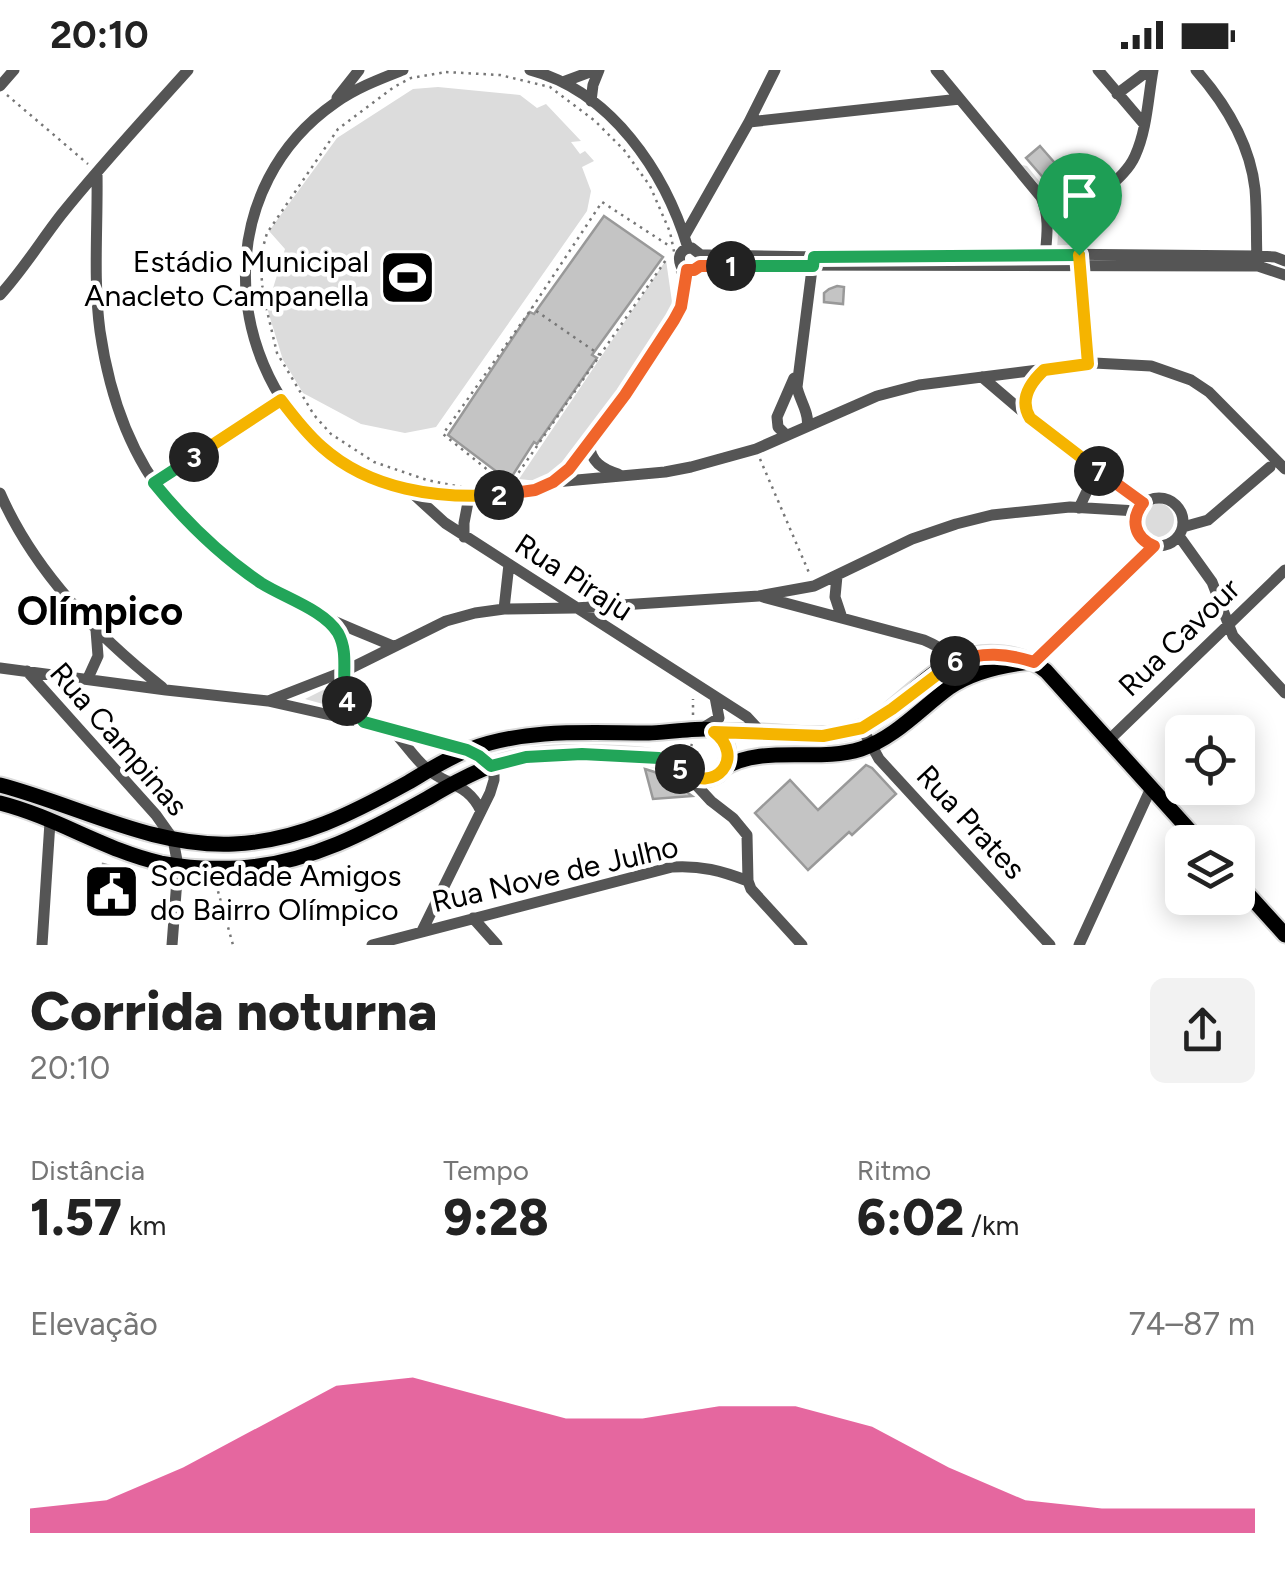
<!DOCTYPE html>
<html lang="pt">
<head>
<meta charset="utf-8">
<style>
	:root { --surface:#fff; --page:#f2f2f2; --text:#222; --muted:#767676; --accent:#db2777 }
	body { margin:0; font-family:Figtree,sans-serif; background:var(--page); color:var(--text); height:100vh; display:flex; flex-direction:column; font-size:38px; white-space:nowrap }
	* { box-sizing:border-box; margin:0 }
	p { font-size:32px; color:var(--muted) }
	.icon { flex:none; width:55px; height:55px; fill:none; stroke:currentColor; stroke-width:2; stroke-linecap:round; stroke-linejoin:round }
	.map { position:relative; height:875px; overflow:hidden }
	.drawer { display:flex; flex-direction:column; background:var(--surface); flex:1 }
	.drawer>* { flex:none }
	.tools { position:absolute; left:1165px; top:645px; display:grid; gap:20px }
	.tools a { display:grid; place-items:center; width:90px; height:90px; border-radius:15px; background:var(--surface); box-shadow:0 5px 25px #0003; font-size:50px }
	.pin { position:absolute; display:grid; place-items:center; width:85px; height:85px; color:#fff; margin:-102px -42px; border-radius:50% 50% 50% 0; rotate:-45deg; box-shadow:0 0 10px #0007 }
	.pin .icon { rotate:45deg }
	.km { position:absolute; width:50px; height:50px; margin:-25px; border-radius:50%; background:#222; color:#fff; font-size:28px; line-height:50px; text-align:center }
	.round { display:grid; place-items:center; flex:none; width:105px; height:105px; border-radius:15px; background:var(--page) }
	.summary { display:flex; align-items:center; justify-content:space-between; height:170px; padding:0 30px }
	h1 { font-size:55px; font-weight:800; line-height:75px }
	.figures { display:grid; grid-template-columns:repeat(3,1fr); gap:15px; height:170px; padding:10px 30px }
	.figures div { display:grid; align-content:center }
	.figures b { font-size:50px; font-weight:800 }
	.figures small { font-size:28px; font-weight:400 }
	.figures p { font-size:28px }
	.chart { height:280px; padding:20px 30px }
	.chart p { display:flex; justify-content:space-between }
	.chart svg { width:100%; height:180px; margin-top:10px; fill:var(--accent); opacity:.7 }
	.status { display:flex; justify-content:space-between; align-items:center; height:70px; padding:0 50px; background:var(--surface); direction:ltr }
	.status svg { height:28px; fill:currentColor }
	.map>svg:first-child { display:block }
	.green { fill:#dcdcdc }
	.building { fill:#c4c4c4; stroke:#999; stroke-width:2.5 }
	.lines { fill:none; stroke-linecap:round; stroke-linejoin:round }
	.major-casing { stroke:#dbdbdb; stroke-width:19 }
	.path { stroke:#777; stroke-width:2.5; stroke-dasharray:2.5 5; stroke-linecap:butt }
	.minor { stroke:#555; stroke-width:11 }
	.major { stroke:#000; stroke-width:15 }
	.split-1-casing { stroke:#fff; stroke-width:20 }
	.split-2-casing { stroke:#fff; stroke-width:20 }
	.split-3-casing { stroke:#fff; stroke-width:20 }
	.split-4-casing { stroke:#fff; stroke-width:20 }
	.split-5-casing { stroke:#fff; stroke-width:20 }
	.split-6-casing { stroke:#fff; stroke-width:20 }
	.split-7-casing { stroke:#fff; stroke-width:20 }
	.split-8-casing { stroke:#fff; stroke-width:20 }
	.split-1 { stroke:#22a559; stroke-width:12 }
	.split-2 { stroke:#f0652b; stroke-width:12 }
	.split-3 { stroke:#f5b400; stroke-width:12 }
	.split-4 { stroke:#22a559; stroke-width:12 }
	.split-5 { stroke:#22a559; stroke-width:12 }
	.split-6 { stroke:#f5b400; stroke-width:12 }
	.split-7 { stroke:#f0652b; stroke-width:12 }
	.split-8 { stroke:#f5b400; stroke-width:12 }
	.labels { text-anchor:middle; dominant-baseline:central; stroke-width:9; stroke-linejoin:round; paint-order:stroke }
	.poi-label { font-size:30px; fill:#000; stroke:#fff; text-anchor:end }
	.street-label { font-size:30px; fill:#000; stroke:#fff }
	.district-label { font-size:40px; font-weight:bold; fill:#000; stroke:#fff }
</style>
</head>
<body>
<div class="status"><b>20:10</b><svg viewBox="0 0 49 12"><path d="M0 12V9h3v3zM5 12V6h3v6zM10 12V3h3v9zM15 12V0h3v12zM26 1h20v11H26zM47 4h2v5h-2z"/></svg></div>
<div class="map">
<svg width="1285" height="875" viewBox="0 0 1285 875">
	<rect width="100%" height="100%" fill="#fff"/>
	<path class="green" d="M438 17 520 25 537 38 546 34 581 71 571 72 580 84 585 81 594 91 582 97 591 121 587 141 436 357 405 363 361 354 303 323 283 290 267 238 285 179 269 161 337 68 413 19Z
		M1022 95 1027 96 1060 137 1082 119 1088 127 1079 142 1072 176 1064 180H1057L1059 146 1056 136Z
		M666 190 673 239 614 332 563 398 538 411 519 409Z
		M1140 450a17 17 0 1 1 34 0a17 17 0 1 1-34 0Z
		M335 614 341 639 305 629Z"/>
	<path class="building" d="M1040 76 1075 116 1061 128 1026 88Z
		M604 146 663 187 592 285 597 288 537 374 534 372 509 411 448 365 530 242 534 244Z
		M837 216 844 217 843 234 824 232V223L829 219Z
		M866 695 872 698 896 724 852 765 849 762 808 800 755 743 790 710 818 740Z
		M645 699 664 705 692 726 653 729Z
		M103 794 120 799 116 837 102 838 106 807 102 804Z"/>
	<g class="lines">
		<defs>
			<path id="major" d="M714 661C731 662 747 661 763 662 801 664 839 671 874 652 900 634 929 602 956 590 985 578 1022 582 1046 601L1200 772
				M724 698C762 674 818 693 861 679 895 668 921 638 950 617 972 602 1003 595 1030 592
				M0 715C77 735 153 778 234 774 299 771 353 743 409 712 429 700 449 687 471 679 528 658 589 663 649 663 661 663 704 657 711 660 744 672 725 730 682 700 660 685 634 685 607 684 569 683 527 682 491 696 470 704 448 716 428 728 369 761 309 794 239 798 214 799 187 798 161 793 106 781 56 747 0 733
				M1238 813 1285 865"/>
		</defs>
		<use href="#major" class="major-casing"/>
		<path class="path" d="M446 2 500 5 550 17 595 51 624 80 650 116 670 162 677 196 678 226 670 247 596 360 573 389 545 409 527 414 471 419 427 410 374 392 331 364 314 345 277 283 263 224 260 188 267 163 338 59 394 17 411 8Z
			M7 25 88 94
			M1081 208 1086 280
			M600 285 532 238 602 132 671 177
			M760 389 810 505
			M504 413 443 364 532 238
			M510 415 668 187
			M693 645V629
			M690 690 688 683 692 674
			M216 814 233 875"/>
		<path class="minor" d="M403 0C380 9 356 18 335 33 217 115 219 283 321 376 344 398 379 412 408 421 425 426 444 426 461 427 491 429 531 428 557 409 579 393 594 367 610 345 625 325 639 304 653 283 663 269 674 254 680 237 685 226 686 212 687 200
			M530 0C611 21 665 102 688 178
			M936 0 1041 127C1050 147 1047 165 1045 187
			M1098 0 1144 54
			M1196 0C1225 33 1250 74 1255 119 1257 142 1256 166 1257 190
			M563 12 595 0
			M0 16 14 0
			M1117 24 1149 0
			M337 28 359 0
			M591 31 593 15 599 0
			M749 52 960 29
			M97 102C98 154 93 209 100 261 109 323 130 386 171 434 184 450 200 463 215 476 238 496 262 515 289 529 322 548 358 561 393 576
			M685 165 749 52 775 0
			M1080 192C1079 182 1077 172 1078 161 1083 128 1122 115 1135 86 1147 60 1148 28 1153 0
			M687 200 681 196C677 186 681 178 692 178L701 185H708L820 187 1045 184 1257 186 1275 187 1285 191
			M687 200H695L700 195 1258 196 1285 205
			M0 225C23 200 40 172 61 145 101 95 145 48 188 0
			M982 307 1030 348 1143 433
			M1030 348C1019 330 1030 313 1044 300
			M807 355C810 344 799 329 797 317L813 191
			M786 365 778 357 777 347 794 308
			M589 374C591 392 602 399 618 404
			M555 412 665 402 691 397 756 379 877 326 919 315 1094 293 1151 296 1191 310 1209 322 1285 399
			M154 413 281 329
			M411 422 445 453 747 647 761 662
			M0 423C34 501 96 565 162 617
			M1135 452a24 24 0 1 1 48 0a24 24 0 1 1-48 0Z
			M1079 438 1087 421 1092 396
			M1183 457 1208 450 1270 397
			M1179 466 1212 512 1233 566 1285 623
			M464 467V453L469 427
			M837 506 835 527 842 548
			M763 527 924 570C945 579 956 588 966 608
			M504 539 509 494
			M328 549 343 574 346 628 362 650
			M1034 592 1154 475
			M0 598 166 620 268 631 392 659 479 686 491 696 494 702V710L490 723 422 861
			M27 601 156 745 173 769 178 796 172 875
			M88 608 98 586 96 560
			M268 631 345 601 446 551 475 543 504 539 575 538 759 526 814 516 912 469 956 454 992 445 1070 437 1137 441
			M703 658 719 648 715 627
			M862 658 879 689 1050 875
			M394 662C405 673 414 688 426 698 448 717 467 712 481 741
			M1108 671 1285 500
			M687 705 711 731 733 748 747 765 748 811 751 819 802 875
			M473 848 497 875
			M42 875 50 752
			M372 875 672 797C700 795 722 801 748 811
			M1079 875 1151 718"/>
		<use href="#major" class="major"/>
	</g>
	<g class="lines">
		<defs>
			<path id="split-1" d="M731 196H813L814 187 1079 185"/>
			<path id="split-2" d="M499 425 535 420 553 412 569 399 625 325 674 250 681 237 687 200H694L700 196H731"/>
			<path id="split-3" d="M194 387 281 330C293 346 306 363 322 377 370 420 438 429 499 425"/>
			<path id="split-4" d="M194 387 154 413C185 451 221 486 261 513 285 528 324 540 338 563 350 585 340 608 347 631"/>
			<path id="split-5" d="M347 631 364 652 467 680 479 686 491 696 526 687 582 684 659 688 680 699"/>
			<path id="split-6" d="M680 699C716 727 746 686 714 662L823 666 862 658 892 639 955 591"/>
			<path id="split-7" d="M955 591C983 582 1006 583 1034 592L1154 476C1134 468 1130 449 1143 433L1099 401"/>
			<path id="split-8" d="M1079 185 1088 294 1044 300C1030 313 1019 330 1030 348L1099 401"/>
		</defs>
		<use href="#split-1" class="split-1-casing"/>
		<use href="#split-2" class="split-2-casing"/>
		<use href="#split-3" class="split-3-casing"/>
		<use href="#split-4" class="split-4-casing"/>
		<use href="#split-5" class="split-5-casing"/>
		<use href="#split-6" class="split-6-casing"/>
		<use href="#split-7" class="split-7-casing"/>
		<use href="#split-8" class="split-8-casing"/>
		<use href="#split-1" class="split-1"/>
		<use href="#split-2" class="split-2"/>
		<use href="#split-3" class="split-3"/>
		<use href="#split-4" class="split-4"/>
		<use href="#split-5" class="split-5"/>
		<use href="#split-6" class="split-6"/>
		<use href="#split-7" class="split-7"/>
		<use href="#split-8" class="split-8"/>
	</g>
	<defs>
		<symbol id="stadium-square" viewBox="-11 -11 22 22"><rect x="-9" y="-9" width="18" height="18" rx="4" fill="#000" stroke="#fff"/><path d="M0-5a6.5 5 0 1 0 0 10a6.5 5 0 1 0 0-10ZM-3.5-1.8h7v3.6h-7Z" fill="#fff"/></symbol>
		<symbol id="civic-square" viewBox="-11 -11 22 22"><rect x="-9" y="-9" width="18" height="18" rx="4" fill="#000" stroke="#fff"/><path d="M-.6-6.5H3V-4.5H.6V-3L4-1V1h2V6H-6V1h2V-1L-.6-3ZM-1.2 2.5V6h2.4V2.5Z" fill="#fff"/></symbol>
	</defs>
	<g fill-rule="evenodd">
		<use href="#stadium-square" x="376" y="176" width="63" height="63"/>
		<use href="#civic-square" x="80" y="790" width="63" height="63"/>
	</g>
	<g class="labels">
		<g class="poi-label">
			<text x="369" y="191">Estádio Municipal<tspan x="369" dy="34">Anacleto Campanella</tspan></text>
			<text x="150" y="805" text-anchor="start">Sociedade Amigos<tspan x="150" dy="34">do Bairro Olímpico</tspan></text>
		</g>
		<g class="street-label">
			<text transform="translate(574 507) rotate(33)">Rua Piraju</text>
			<text transform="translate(1179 567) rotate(-44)">Rua Cavour</text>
			<text transform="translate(119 669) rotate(49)">Rua Campinas</text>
			<text transform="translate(971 752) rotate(47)">Rua Prates</text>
			<text transform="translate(555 804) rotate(-13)">Rua Nove de Julho</text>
		</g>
		<g class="district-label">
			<text x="100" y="541">Olímpico</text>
		</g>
	</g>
</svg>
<div class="tools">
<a><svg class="icon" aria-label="locate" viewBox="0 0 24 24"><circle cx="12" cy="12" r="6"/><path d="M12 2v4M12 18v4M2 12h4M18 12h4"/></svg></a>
<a><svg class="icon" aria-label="layers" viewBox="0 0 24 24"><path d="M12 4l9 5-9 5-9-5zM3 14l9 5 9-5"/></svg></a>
</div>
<div class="pin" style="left:1079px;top:185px;background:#1e9e55"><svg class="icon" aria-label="arrive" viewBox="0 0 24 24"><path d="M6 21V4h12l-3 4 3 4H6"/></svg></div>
<b class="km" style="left:731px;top:196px">1</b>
<b class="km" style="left:499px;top:425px">2</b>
<b class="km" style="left:194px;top:387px">3</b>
<b class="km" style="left:347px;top:631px">4</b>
<b class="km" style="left:680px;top:699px">5</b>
<b class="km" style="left:955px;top:591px">6</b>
<b class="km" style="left:1099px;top:401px">7</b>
</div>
<section class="drawer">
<div class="summary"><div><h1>Corrida noturna</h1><p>20:10</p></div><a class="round"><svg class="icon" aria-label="share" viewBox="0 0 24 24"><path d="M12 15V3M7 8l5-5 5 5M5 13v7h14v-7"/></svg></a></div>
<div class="figures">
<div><p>Distância</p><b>1.57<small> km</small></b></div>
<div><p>Tempo</p><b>9:28</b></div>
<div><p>Ritmo</p><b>6:02<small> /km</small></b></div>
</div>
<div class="chart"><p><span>Elevação</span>74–87 m</p>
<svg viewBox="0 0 160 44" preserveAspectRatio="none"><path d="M0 44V38L10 36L20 28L30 18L40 8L50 6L60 11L70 16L80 16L90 13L100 13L110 18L120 28L130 36L140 38L150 38L160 38V44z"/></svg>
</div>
</section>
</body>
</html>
